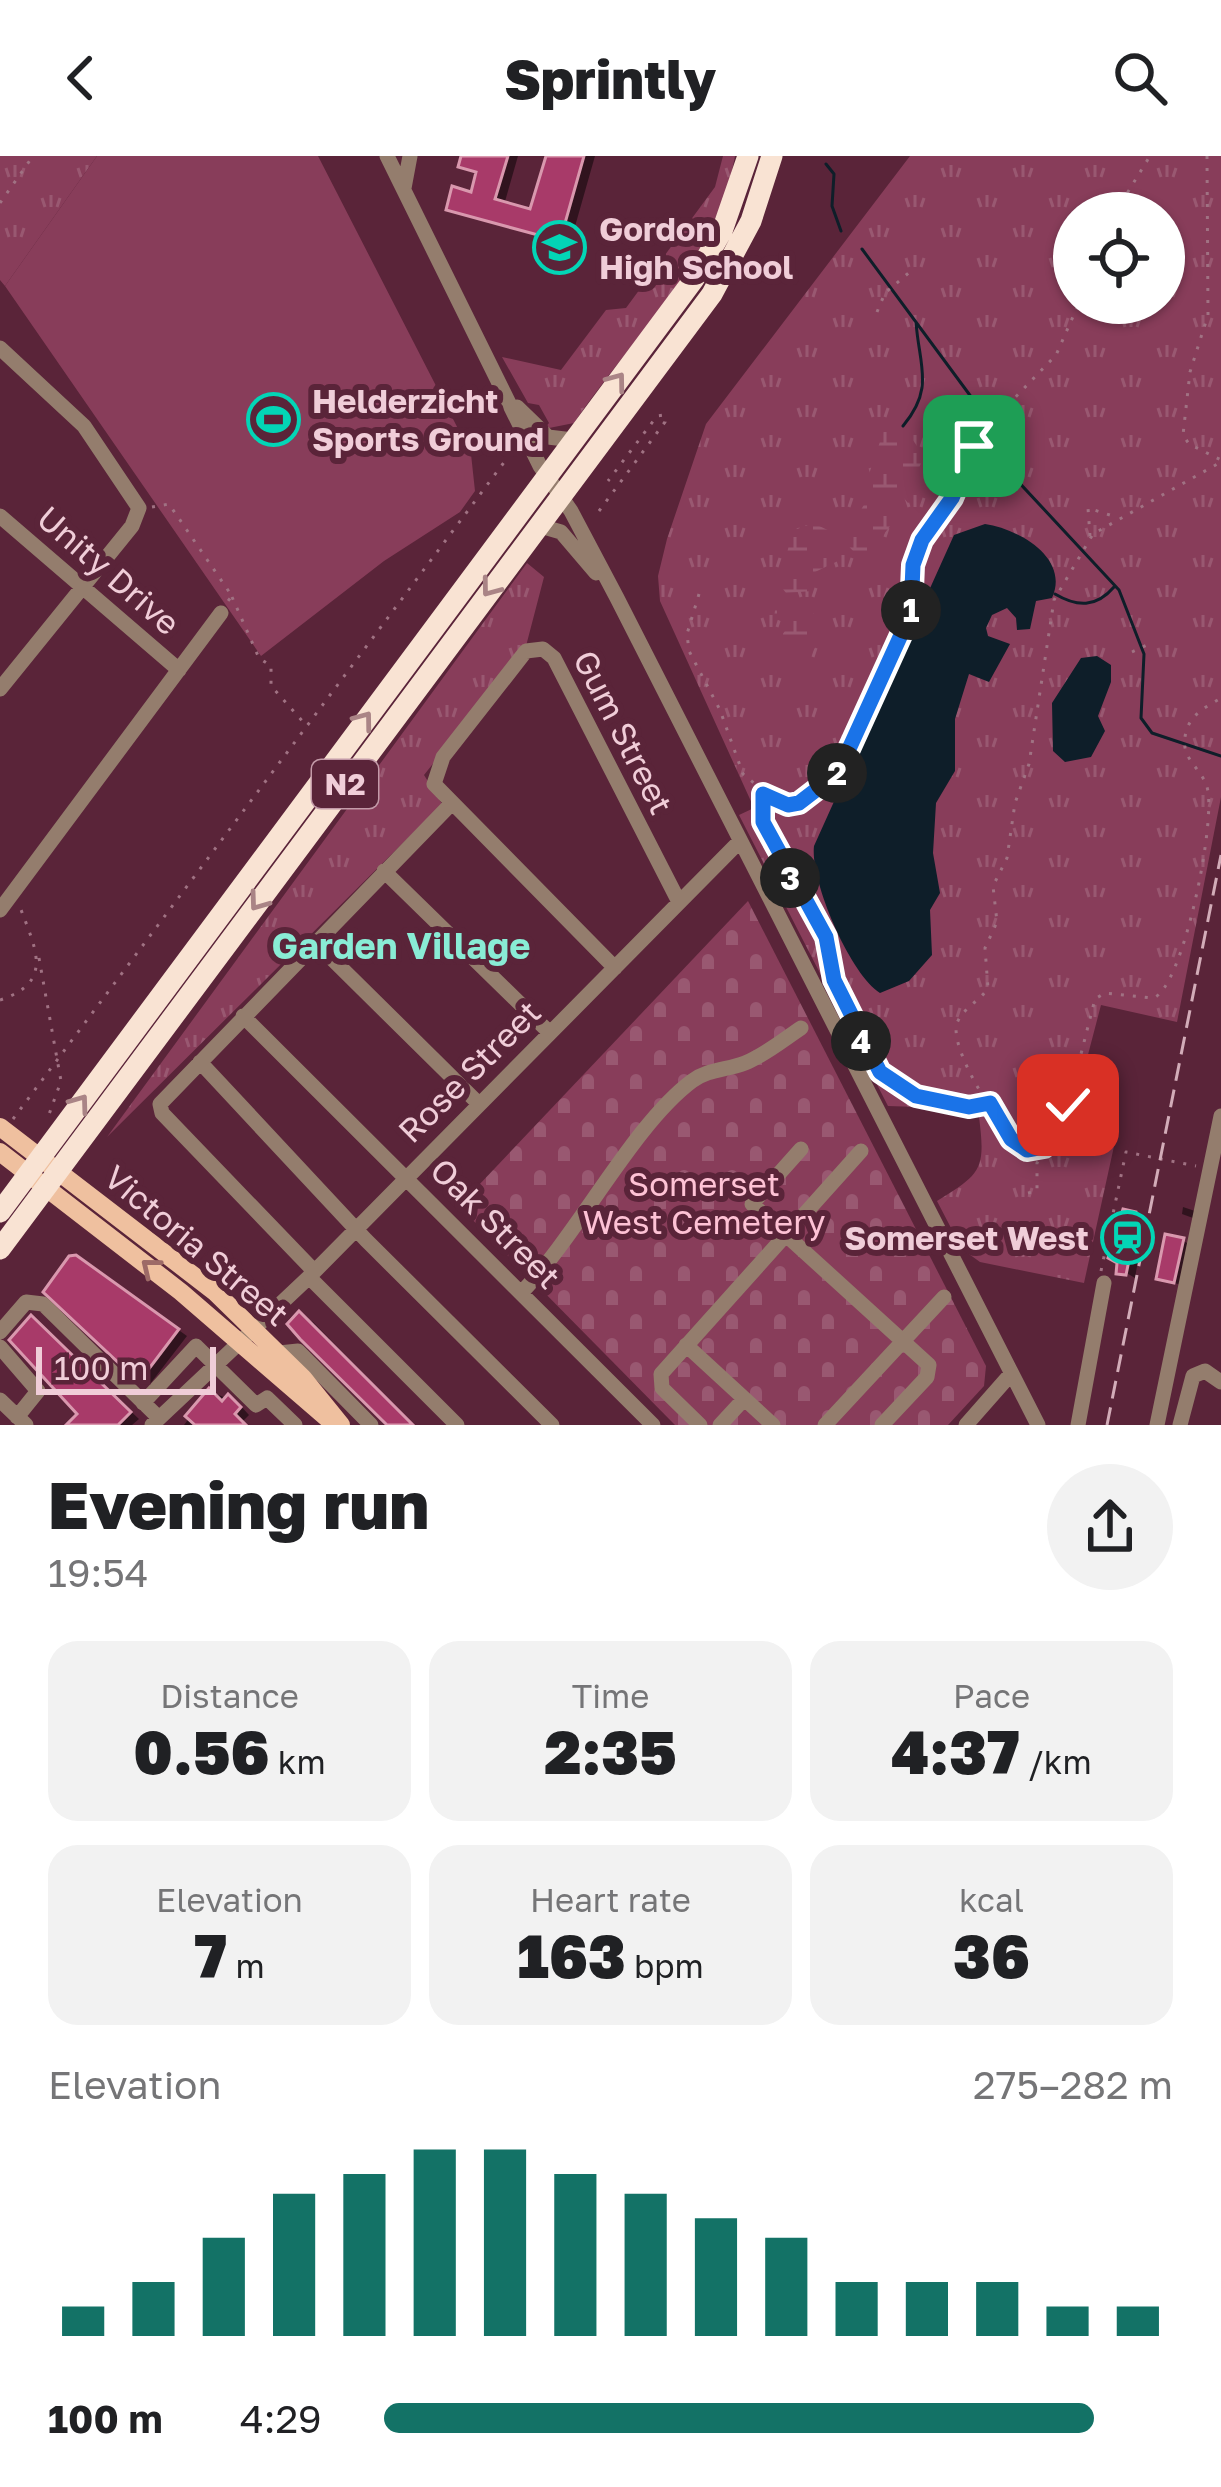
<!DOCTYPE html>
<html lang="en">
<head>
<meta charset="utf-8">
<style>
	:root { --surface:#fff; --page:#f2f2f2; --text:#202124; --muted:#757577; --accent:#137266 }
	body { margin:0; font-family:"Golos Text",sans-serif; background:var(--page); color:var(--text); height:100vh; display:flex; flex-direction:column; font-size:45px; white-space:nowrap }
	* { box-sizing:border-box; margin:0 }
	p { font-size:39px; color:var(--muted) }
	.icon { flex:none; width:66px; height:66px; fill:none; stroke:currentColor; stroke-width:2; stroke-linecap:round; stroke-linejoin:round }
	.map { position:relative; height:1269px; overflow:hidden }
	.drawer { display:flex; flex-direction:column; background:var(--surface); flex:1 }
	.drawer>* { flex:none }
	.controls { position:absolute; left:1053px; top:36px; display:grid; gap:24px }
	.controls a { display:grid; place-items:center; width:132px; height:132px; border-radius:50%; background:var(--surface); box-shadow:0 3px 9px #0004; font-size:60px }
	.scale { position:absolute; left:36px; bottom:30px; width:180px; box-sizing:border-box; padding-left:12px; border:6px solid #f0cdd8; border-top:0; font-size:33px; line-height:42px; white-space:nowrap; color:#f0cdd8; -webkit-text-stroke:9px #5a2439; paint-order:stroke }
	.pin { position:absolute; display:grid; place-items:center; width:102px; height:102px; color:#fff; margin:-51px; border-radius:24px; box-shadow:0 6px 18px #0006 }
	.km { position:absolute; width:60px; height:60px; margin:-30px; border-radius:50%; background:#222; color:#fff; font-size:33px; line-height:60px; text-align:center }
	.round { display:grid; place-items:center; flex:none; width:126px; height:126px; border-radius:63px; background:var(--page) }
	.head { display:flex; align-items:center; justify-content:space-between; height:204px; padding:0 48px }
	h1 { font-size:66px; font-weight:800; line-height:90px }
	.figures { display:grid; grid-template-columns:repeat(3,1fr); gap:18px; height:204px; padding:12px 48px }
	.figures div { display:grid; align-content:center; border-radius:30px; background:var(--page); text-align:center }
	.figures b { font-size:60px; font-weight:800 }
	.figures small { font-size:33px; font-weight:400 }
	.figures p { font-size:33px }
	.chart { height:336px; padding:24px 48px }
	.chart p { display:flex; justify-content:space-between }
	.chart svg { width:100%; height:216px; margin-top:12px; stroke:var(--accent); stroke-width:6 }
	ul { padding:0 48px; list-style:none; font-size:39px }
	li { display:grid; grid-template-columns:192px 144px 1fr; align-items:center; height:90px }
	li i { height:30px; border-radius:15px; background:var(--accent) }
	header { display:flex; justify-content:space-between; align-items:center; height:156px; padding:0 48px; background:var(--surface); font-size:54px; font-weight:800 }
	.map>svg:first-child { display:block }
	.grass { fill:url(#grass-tufts); fill-rule:evenodd }
	.wetland { fill:url(#wetland-marsh) }
	.cemetery { fill:url(#cemetery-stones) }
	.pitch { fill:#883d5a }
	.water { fill:#0e1e29 }
	.shadow { fill:#0007 }
	.lines { fill:none; stroke-linecap:round; stroke-linejoin:round }
	.stream { stroke:#0e1e29; stroke-width:3 }
	.building { fill:#a83a69; stroke:#d998ae; stroke-width:3 }
	.path { stroke:#a07283; stroke-width:3; stroke-dasharray:3 9; stroke-linecap:butt }
	.minor { stroke:#947d6d; stroke-width:15 }
	.major { stroke:#efc09f; stroke-width:18 }
	.highway { stroke:#f9e3d3; stroke-width:21 }
	.rail { stroke:#d2acb8; stroke-width:3; stroke-dasharray:18 9; stroke-linecap:butt }
	.oneway { stroke:#aa8486 }
	.oneway2 { stroke:#9d6a67 }
	.route-casing { stroke:#fff; stroke-width:24 }
	.route { stroke:#1a73e8; stroke-width:15 }
	.labels { text-anchor:middle; dominant-baseline:central; stroke-width:12; stroke-linejoin:round; paint-order:stroke }
	.shield { fill:#5a2439; stroke:#c39aa8; stroke-width:3 }
	.shield-label { font-size:30px; font-weight:bold; fill:#f0cdd8 }
	.poi-label { font-size:33px; font-weight:bold; fill:#f0cdd8; stroke:#5a2439; text-anchor:start }
	.street-label { font-size:33px; fill:#f0cdd8; stroke:#5a2439 }
	.park-label { font-size:33px; fill:#fec2d5; stroke:#5a2439 }
	.neighbourhood-label { font-size:36px; font-weight:bold; fill:#89ecd5; stroke:#5a2439 }
</style>
</head>
<body>
<header><svg class="icon" aria-label="back" viewBox="0 0 24 24"><path d="M15 5l-7 7 7 7"/></svg>Sprintly<svg class="icon" aria-label="search" viewBox="0 0 24 24"><circle cx="10" cy="10" r="6"/><path d="M15 15l6 6"/></svg></header>
<div class="map">
<svg width="1221" height="1269" viewBox="0 0 1221 1269">
	<defs>
		<pattern id="grass-tufts" width="24" height="20" patternUnits="userSpaceOnUse" patternTransform="scale(3)"><rect width="24" height="20" fill="#883d5a"/><path d="M3 7l-1-3M5 7V3M7 7l1-3M15 17l-1-3M17 17v-4M19 17l1-3" fill="none" stroke="#995871"/></pattern>
		<pattern id="wetland-marsh" width="20" height="14" patternUnits="userSpaceOnUse" patternTransform="scale(3)"><rect width="20" height="14" fill="#883d5a"/><path d="M1 5h8M5 5V1M11 12h8M15 12V8" fill="none" stroke="#995871"/></pattern>
		<pattern id="cemetery-stones" width="16" height="16" patternUnits="userSpaceOnUse" patternTransform="scale(3)"><rect width="16" height="16" fill="#883d5a"/><path d="M2 7V4a2 2 0 0 1 4 0v3zM10 15v-3a2 2 0 0 1 4 0v3z" fill="#995871"/></pattern>
	</defs>
	<rect width="100%" height="100%" fill="#5a2439"/>
	<path class="grass" d="M0 0H97L5 130 0 124Z
		M723 0H735C717 102 630 184 574 267L544 273 549 267 539 249 528 247 502 201 561 214 606 154 626 152 715 31Z
		M910 0H1221V641L1177 866 1101 849 1069 971 1116 981 1084 1127 980 1106 962 1093 937 1045C981 1018 986 1014 979 961L950 952 888 950 739 659 754 652 660 445 658 420 667 383 706 268ZM1074 57H1164V147H1074Z
		M527 407 544 421 526 490 424 619 442 648 107 981Z"/>
	<path class="wetland" d="M892 266 903 270 924 300 914 324 917 341 908 347 898 335 881 336 883 349 894 352 897 361 871 395 854 396 843 384 871 337 868 321 885 271Z
		M813 367 836 378 838 405 815 416 812 435 786 437 780 429 792 375Z
		M787 440 806 443 818 467 817 488 807 505 780 507 776 488 789 469 774 462 776 447Z"/>
	<path class="cemetery" d="M748 745 986 1210 984 1230 948 1269H675L459 1050Z"/>
	<path class="pitch" d="M97 0H318L471 298 475 335 460 356 384 405 261 500 5 130Z"/>
	<path class="water" d="M985 368C1019 373 1070 402 1052 442L1036 445 1030 473 1017 474 1016 462 1007 452 992 459 986 472 988 480 1010 488 989 526 969 518 955 563V615L936 647 933 697 940 737 930 754 932 799 909 825 880 837C850 818 810 725 814 690L954 379Z
		M1097 500 1111 509V526L1098 560 1105 575 1091 601 1065 606 1053 595 1052 547 1081 502Z"/>
	<path class="shadow" d="M464 0H518L504 49 532 57 549 0H595L570 88 449 52 473 39 479 17 461 9Z
		M1183 1051 1195 1055 1193 1062 1182 1058Z
		M1135 1059 1145 1064 1135 1122 1120 1113Z
		M1182 1084 1192 1090 1184 1130 1159 1122Z
		M86 1108 187 1180 150 1228 141 1223Z
		M300 1159 313 1166 414 1269H390Z
		M32 1163 139 1263 132 1269H66L82 1258Z
		M210 1235 239 1248 249 1259 243 1265 247 1269H184Z"/>
	<g class="lines">
		<path class="stream" d="M826 8 834 18 832 50 841 75
			M862 93 986 261 1000 306 1119 434 1144 498 1141 562 1152 577 1221 600
			M903 270C935 232 919 210 916 166
			M1055 438C1077 451 1096 452 1114 431"/>
	</g>
	<path class="building" d="M461 0H508L495 43 530 53 546 0H584L560 85 446 54 452 30 471 36 476 16 458 11Z
		M1123 1053 1136 1056 1137 1065 1126 1119 1116 1118 1117 1107 1108 1102Z
		M1165 1078 1184 1082 1174 1127 1156 1123Z
		M76 1099 179 1173 139 1226 43 1136 69 1100Z
		M299 1155 413 1269H387L300 1183 287 1168Z
		M31 1159 131 1256 118 1269H66L77 1258 9 1184Z
		M209 1232 222 1245 228 1238 241 1251 235 1258 246 1269H195L185 1260Z"/>
	<g class="lines">
		<path class="path" d="M1207 0 1208 159 1190 216 1183 279 1189 288 1221 304
			M0 47 33 0
			M1115 57 1150 0
			M877 156 885 137 912 114
			M152 351 169 348 232 440 228 445
			M599 355 665 266 664 259 657 260 608 325
			M1090 380 1088 352 1113 360
			M699 438 687 478 689 495 720 554 743 618 777 646 807 643 838 617 911 457 913 409 922 384 952 342 979 279 1056 199 1079 147
			M232 441 259 502 271 510V530L306 569
			M1132 496 1149 488
			M762 640 763 666 826 781 834 824 880 916 916 940 969 951 987 948
			M39 802 61 925 47 964
			M0 844C55 826 35 792 20 751
			M13 963 514 293
			M1044 991 1027 994C1006 983 948 894 957 867 963 852 980 845 988 832L985 792 997 766 993 730 1007 702 1015 647 1029 608 1054 444 1093 378 1221 306
			M1028 1037 1037 1035V1007L1068 949 1095 843 1105 837 1153 842C1183 833 1217 663 1207 631 1200 609 1177 602 1187 573 1192 557 1208 550 1221 542
			M1101 1115 1126 996 1196 1010"/>
		<path class="minor" d="M387 0 540 310 571 355 617 442 1038 1269
			M404 32 410 0
			M0 192 84 270 139 352 132 370 0 533
			M517 251 548 281 573 284
			M0 360 179 514
			M537 369 561 376 596 417
			M384 715 550 877
			M0 754 221 457
			M315 786 479 948
			M615 812 434 628 443 601 526 495 543 493 554 502 679 746
			M243 860 653 1269
			M200 906 366 1084 552 1269
			M801 993 752 1048 929 1209 927 1221 882 1269
			M314 1115 162 957 160 948 451 648
			M309 1121 457 1269
			M522 1136C579 1077 633 969 692 925 708 913 727 914 745 907 765 899 783 884 801 872
			M0 1176 26 1146 43 1148 159 1262
			M686 1189 773 1269
			M0 1191 38 1235 17 1261
			M279 1197 298 1195 371 1269
			M0 1244 26 1269
			M143 1247 196 1190 256 1249 267 1242 295 1269
			M152 1269 309 1121 740 685
			M700 1269 662 1232 661 1218 861 995
			M720 1269 744 1243
			M825 1269 944 1141
			M966 1269 1010 1219
			M1078 1269 1104 1127
			M1157 1269 1221 960
			M1180 1269 1193 1220 1205 1215 1221 1226"/>
		<path class="major" d="M0 971 215 1136 303 1222 341 1269
			M0 996 181 1136 335 1269"/>
		<path class="highway" d="M0 1056 694 123 722 75 748 0
			M0 1093 712 138 751 65 772 0"/>
		<path class="rail" d="M1107 1269 1221 699"/>
	</g>
	<defs><path id="oneway-chevron" d="M-2-3.5L2.5 0L-2 3.5" fill="none" stroke-width="1.6" stroke-linecap="round" stroke-linejoin="round" transform="scale(3)"/></defs>
	<g class="oneway">
		<use href="#oneway-chevron" transform="translate(617 225) rotate(-53)"/>
		<use href="#oneway-chevron" transform="translate(490 432) rotate(127)"/>
		<use href="#oneway-chevron" transform="translate(364 564) rotate(-53)"/>
		<use href="#oneway-chevron" transform="translate(258 746) rotate(126)"/>
		<use href="#oneway-chevron" transform="translate(80 947) rotate(-54)"/>
	</g>
	<use class="oneway2" href="#oneway-chevron" transform="translate(150 1111) rotate(-141)"/>
	<g class="lines">
		<defs>
			<path id="route" d="M974 290 952 342 922 384 913 409 911 457 838 617 799 647 788 649 763 638V666L826 781 834 824 880 916 916 940 969 951 990 947 1011 983 1027 994 1044 991 1068 949"/>
		</defs>
		<use href="#route" class="route-casing"/>
		<use href="#route" class="route"/>
	</g>
	<defs>
		<symbol id="school-ring" viewBox="-11 -11 22 22"><circle r="9.5" fill="#5a2439" stroke="#03d5b6" stroke-width="1.5"/><path d="M0-5L7-2L0 1L-7-2ZM-4 1L0 2.5L4 1V4Q0 6-4 4Z" fill="#03d5b6"/></symbol>
		<symbol id="stadium-ring" viewBox="-11 -11 22 22"><circle r="9.5" fill="#5a2439" stroke="#03d5b6" stroke-width="1.5"/><path d="M0-5a6.5 5 0 1 0 0 10a6.5 5 0 1 0 0-10ZM-3.5-1.8h7v3.6h-7Z" fill="#03d5b6"/></symbol>
		<symbol id="station-ring" viewBox="-11 -11 22 22"><circle r="9.5" fill="#5a2439" stroke="#03d5b6" stroke-width="1.5"/><path d="M-3-6H3Q5-6 5-4V2Q5 4 3 4L4.5 6H3L1.5 4h-3L-3 6H-4.5L-3 4Q-5 4-5 2V-4Q-5-6-3-6ZM-3.5-4v3h7v-3ZM-3.5 1v1.5H-2V1ZM2 1v1.5H3.5V1Z" fill="#03d5b6"/></symbol>
	</defs>
	<g fill-rule="evenodd">
		<use href="#school-ring" x="530" y="62" width="59" height="59"/>
		<use href="#stadium-ring" x="244" y="234" width="59" height="59"/>
		<use href="#station-ring" x="1098" y="1052" width="59" height="59"/>
	</g>
	<g class="labels">
		<rect class="shield" x="312" y="604" width="66" height="48" rx="9"/>
		<g class="shield-label">
			<text x="345" y="628">N2</text>
		</g>
		<g class="poi-label">
			<text x="599" y="72">Gordon<tspan x="599" dy="38">High School</tspan></text>
			<text x="312" y="244">Helderzicht<tspan x="312" dy="38">Sports Ground</tspan></text>
			<text x="1089" y="1081" text-anchor="end">Somerset West</text>
		</g>
		<g class="street-label">
			<text transform="translate(109 414) rotate(41)">Unity Drive</text>
			<text transform="translate(624 576) rotate(63)">Gum Street</text>
			<text transform="translate(469 915) rotate(-45)">Rose Street</text>
			<text transform="translate(496 1067) rotate(45)">Oak Street</text>
			<text transform="translate(197 1089) rotate(40)">Victoria Street</text>
		</g>
		<g class="park-label">
			<text x="704" y="1027">Somerset<tspan x="704" dy="38">West Cemetery</tspan></text>
		</g>
		<g class="neighbourhood-label">
			<text x="401" y="789">Garden Village</text>
		</g>
	</g>
</svg>
<div class="controls">
<a><svg class="icon" aria-label="locate" viewBox="0 0 24 24"><circle cx="12" cy="12" r="6"/><path d="M12 2v4M12 18v4M2 12h4M18 12h4"/></svg></a>
</div>
<div class="scale">100 m</div>
<div class="pin" style="left:974px;top:290px;background:#1e9e55"><svg class="icon" aria-label="arrive" viewBox="0 0 24 24"><path d="M6 21V4h12l-3 4 3 4H6"/></svg></div>
<div class="pin" style="left:1068px;top:949px;background:#d93025"><svg class="icon" aria-label="check" viewBox="0 0 24 24"><path d="M5 12l5 5 9-10"/></svg></div>
<b class="km" style="left:911px;top:454px">1</b>
<b class="km" style="left:837px;top:617px">2</b>
<b class="km" style="left:790px;top:722px">3</b>
<b class="km" style="left:861px;top:885px">4</b>
</div>
<section class="drawer">
<div class="head"><div><h1>Evening run</h1><p>19:54</p></div><a class="round"><svg class="icon" aria-label="share" viewBox="0 0 24 24"><path d="M12 15V3M7 8l5-5 5 5M5 13v7h14v-7"/></svg></a></div>
<div class="figures">
<div><p>Distance</p><b>0.56<small> km</small></b></div>
<div><p>Time</p><b>2:35</b></div>
<div><p>Pace</p><b>4:37<small> /km</small></b></div>
</div>
<div class="figures">
<div><p>Elevation</p><b>7<small> m</small></b></div>
<div><p>Heart rate</p><b>163<small> bpm</small></b></div>
<div><p>kcal</p><b>36</b></div>
</div>
<div class="chart"><p><span>Elevation</span>275–282 m</p>
<svg viewBox="0 0 160 44" preserveAspectRatio="none"><path d="M5 44V38M15 44V33M25 44V24M35 44V15M45 44V11M55 44V6M65 44V6M75 44V11M85 44V15M95 44V20M105 44V24M115 44V33M125 44V33M135 44V33M145 44V38M155 44V38"/></svg>
</div>
<ul>
<li><b>100 m</b>4:29<i style="width:90%"></i></li>
</ul>
</section>
</body>
</html>
